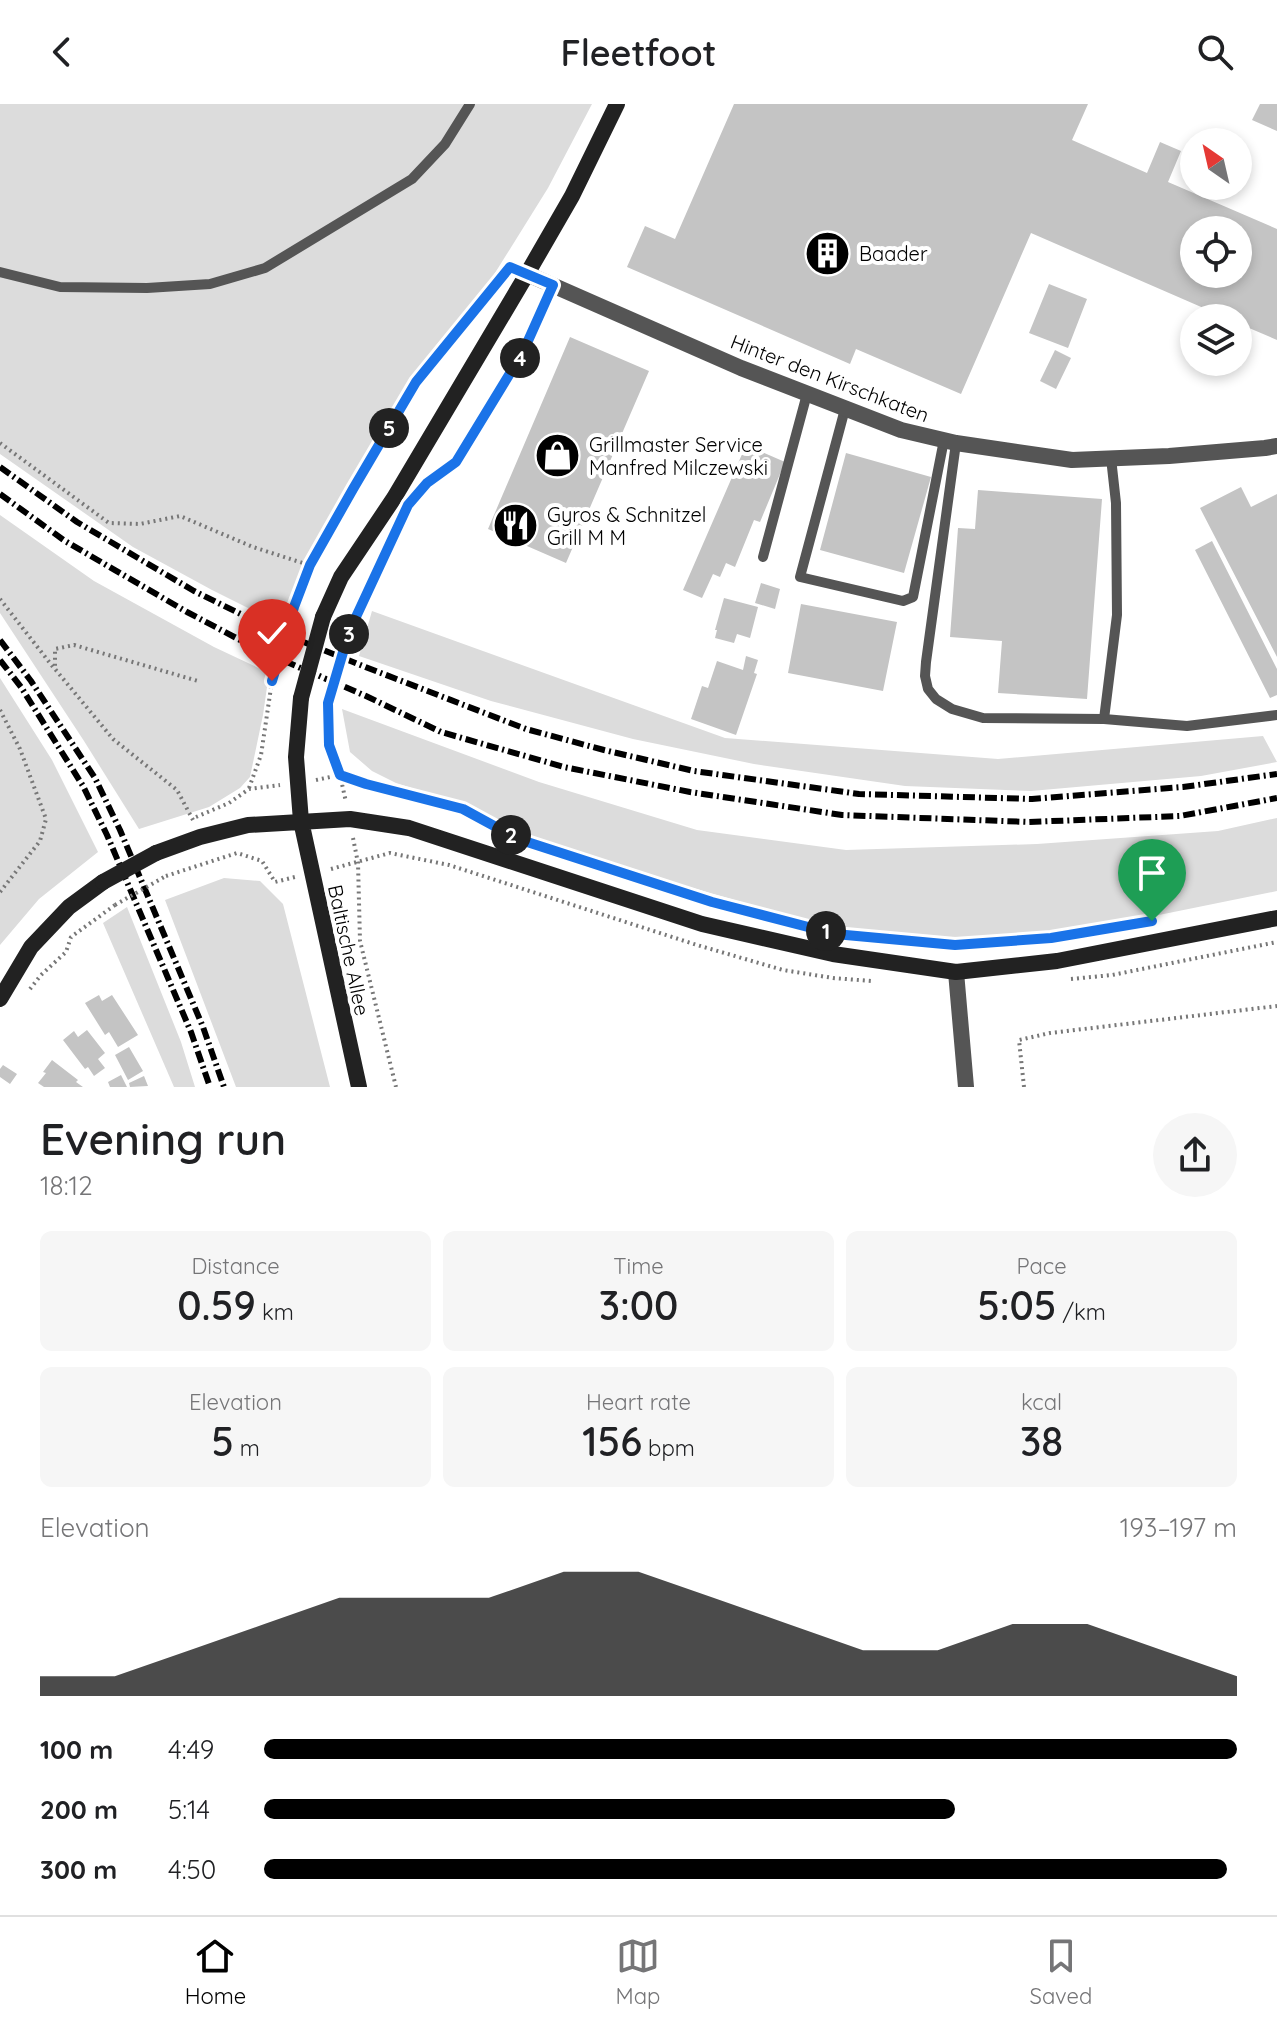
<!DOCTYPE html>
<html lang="en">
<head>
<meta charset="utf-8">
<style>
	:root { --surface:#fff; --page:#f6f6f6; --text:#202124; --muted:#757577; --line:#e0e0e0; --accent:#000 }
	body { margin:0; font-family:Quicksand,sans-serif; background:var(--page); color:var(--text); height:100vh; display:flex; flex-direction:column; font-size:30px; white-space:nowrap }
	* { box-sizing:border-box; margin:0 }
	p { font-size:26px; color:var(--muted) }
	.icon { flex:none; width:44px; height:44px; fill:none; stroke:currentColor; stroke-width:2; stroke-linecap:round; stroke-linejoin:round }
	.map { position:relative; height:983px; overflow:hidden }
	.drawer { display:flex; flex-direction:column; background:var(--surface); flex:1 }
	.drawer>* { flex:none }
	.needle { width:52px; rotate:326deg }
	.fabs { position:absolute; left:1180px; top:24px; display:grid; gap:16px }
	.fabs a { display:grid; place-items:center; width:72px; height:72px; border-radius:50%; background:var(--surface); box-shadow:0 4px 12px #0003; font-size:40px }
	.pin { position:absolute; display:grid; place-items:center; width:68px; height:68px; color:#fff; margin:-82px -34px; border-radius:50% 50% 50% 0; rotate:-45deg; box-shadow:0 0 8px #0007 }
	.pin .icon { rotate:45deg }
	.km { position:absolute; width:40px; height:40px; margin:-20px; border-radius:50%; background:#222; color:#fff; font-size:22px; line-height:40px; text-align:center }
	.round { display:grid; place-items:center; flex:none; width:84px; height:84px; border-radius:42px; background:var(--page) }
	.headline { display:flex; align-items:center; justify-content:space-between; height:136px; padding:0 40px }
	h1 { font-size:44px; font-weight:600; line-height:60px }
	.metrics { display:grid; grid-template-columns:repeat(3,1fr); gap:12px; height:136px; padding:8px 40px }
	.metrics div { display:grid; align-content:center; border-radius:12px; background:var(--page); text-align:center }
	.metrics b { font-size:40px; font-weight:600 }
	.metrics small { font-size:22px; font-weight:400 }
	.metrics p { font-size:22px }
	.chart { height:224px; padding:16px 40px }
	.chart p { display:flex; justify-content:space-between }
	.chart svg { width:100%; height:144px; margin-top:8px; fill:var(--accent); opacity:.7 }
	ul { padding:0 40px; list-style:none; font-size:26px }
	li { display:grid; grid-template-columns:128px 96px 1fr; align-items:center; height:60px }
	li i { height:20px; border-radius:10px; background:var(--accent) }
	header { display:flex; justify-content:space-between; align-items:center; height:104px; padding:0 40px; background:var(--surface); font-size:36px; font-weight:600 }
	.dock { display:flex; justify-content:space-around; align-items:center; height:112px; border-top:2px solid var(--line); background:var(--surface); font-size:22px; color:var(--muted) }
	.dock a { display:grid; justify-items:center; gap:4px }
	.dock .on { color:var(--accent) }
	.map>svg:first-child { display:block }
	.green { fill:#dcdcdc }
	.building { fill:#c4c4c4; fill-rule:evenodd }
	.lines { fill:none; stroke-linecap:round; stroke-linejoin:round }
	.path { stroke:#777; stroke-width:4; stroke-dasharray:2 4; stroke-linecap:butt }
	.lane { stroke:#555; stroke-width:10 }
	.street { stroke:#555; stroke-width:16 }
	.secondary { stroke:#222; stroke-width:16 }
	.rail { stroke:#000; stroke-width:6; stroke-dasharray:12 4 2 4; stroke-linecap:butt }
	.path-bridge { stroke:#777; stroke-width:4; stroke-dasharray:2 4; stroke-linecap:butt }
	.secondary-bridge { stroke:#222; stroke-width:16 }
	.route-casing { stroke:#fff; stroke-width:16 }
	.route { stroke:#1a73e8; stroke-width:10 }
	.labels { text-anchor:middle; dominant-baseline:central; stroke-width:8; stroke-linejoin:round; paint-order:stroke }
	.poi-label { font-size:20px; fill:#000; stroke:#fff; text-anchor:start }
	.street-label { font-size:20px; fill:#000; stroke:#fff }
</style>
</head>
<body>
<header><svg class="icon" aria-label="back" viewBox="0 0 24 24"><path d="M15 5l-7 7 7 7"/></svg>Fleetfoot<svg class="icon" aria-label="search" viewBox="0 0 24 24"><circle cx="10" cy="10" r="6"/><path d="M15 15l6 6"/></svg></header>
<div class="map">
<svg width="1277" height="983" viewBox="0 0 1277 983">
	<rect width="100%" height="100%" fill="#fff"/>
	<path class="green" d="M0 0H592L548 84 485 185 414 276 312 447 280 520 212 486 133 443 0 350Z
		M0 411 94 477 214 543 269 569 263 611 250 673 240 684 209 703 139 725 84 637 0 509Z
		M372 507 725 634 998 655 1263 632 1277 658 1201 672 1031 687 905 682 754 660 633 635 491 597 359 552Z
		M0 574 52 656 98 748 39 795 0 841Z
		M342 605 539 678 697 726 846 746 1037 740 1218 727 1277 714V787L1154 812 1054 829 954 835 825 822 641 769 521 731 474 704 396 679 372 667 350 648Z
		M224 774 260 777 283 800 330 983H236L165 796Z
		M127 803 181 938 195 983H174L103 819Z"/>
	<path class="building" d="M734 0H1088L1072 36 1147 69 1160 38 1181 47 1168 78 1277 125V236L1242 221 1238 231V214H1213L1215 209 1031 129 961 290 856 245 850 260 627 163 645 122 675 135ZM1194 126H1238V170H1194Z
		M1260 0H1277V27L1252 16Z
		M1049 180 1087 195 1068 244 1029 229Z
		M570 233 649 267 566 459 488 425Z
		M1055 246 1071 254 1056 285 1040 277Z
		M746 341 785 358 760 418 754 416 735 463 726 459 720 473 713 470 702 494 683 486Z
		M846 349 931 373 904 469 820 446Z
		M1241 383 1251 403 1277 390V553L1200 404Z
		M978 386 1102 395 1087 595 998 589 1002 537 950 533 958 424 975 425Z
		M1212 437 1277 565V591L1270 594 1195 446Z
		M761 479 780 485 775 505 755 499Z
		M724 494 758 503 750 534 737 530 734 539 715 534 717 526H715Z
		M801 500 897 518 883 587 788 569Z
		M746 552 758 556 754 569 757 570 736 631 691 615 702 582 708 584 717 557 743 566Z
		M99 891 102 897 112 891 138 931 118 943 109 928 105 931 85 899Z
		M87 926 105 949 98 955 105 964 94 972 88 963 85 965 63 936 74 927 78 933Z
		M129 943 143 967 128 976 115 951Z
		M52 956 78 976 76 978 83 983H44L38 979 46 969 43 968Z
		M3 961 17 970 10 980 0 973V965Z
		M121 971 127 983H110L108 978Z
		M144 972 148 982 130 983 129 979Z"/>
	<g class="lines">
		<path class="path" d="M0 339 109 419 140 420 180 412 253 443 309 461
			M425 381 456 358 523 248 546 197
			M0 495 53 563
			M294 503 310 461 416 278 500 175
			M349 528 395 428
			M328 599 329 641 340 671 346 698
			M0 606 20 645 46 715 40 737 0 788
			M316 676 340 671 366 680 463 705 518 735 712 798 794 820
			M249 684 261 651 272 577
			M196 713 229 699 249 685 280 681
			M193 716 177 686 113 635 55 565V545L74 541 198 577
			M353 734 358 759 360 837 396 983
			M331 765 390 749 449 761 697 841 783 866 833 874 871 877
			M166 772 237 749 262 757 275 778 295 773
			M850 831 955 841 1051 834 1143 819
			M1071 875 1112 871 1277 838
			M30 885 41 871 66 848 71 833 115 801
			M1024 983 1019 936 1050 929 1277 902"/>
		<path class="lane" d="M0 168 60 183 147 184 210 180 265 164 412 75 445 40 470 0
			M845 305 800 473 903 497 913 493 944 336
			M956 339 926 558 925 572 928 585 936 595 952 605 983 614 1104 615 1187 622 1277 611
			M763 453 807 290
			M1104 615 1117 511 1116 399 1111 354"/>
		<path class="street" d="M527 170 741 264 901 326 956 339 1072 356 1169 352 1265 344 1277 342
			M956 868 966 983"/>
		<path class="secondary" d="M323 513 341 473 394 394 527 170 572 92 617 0
			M301 594 296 653 301 717 359 983
			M156 749 200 733 248 721 350 715 409 724 702 820 833 850 956 868 1057 857 1277 814
			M0 895 31 843 69 803 103 778"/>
		<path class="rail" d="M0 363 77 418 194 487 269 524 368 564 526 625 604 646 694 667 859 690 1032 695 1183 683 1277 670
			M0 390 65 437 187 508 261 547 366 592 441 628 564 663 690 688 842 711 1029 718 1180 712 1277 694
			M0 536 31 577 95 674 120 726 203 923 224 983
			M0 556 21 583 83 682 107 731 191 928 210 983"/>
		<path class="path-bridge" d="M272 577 294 503
			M328 599 349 528
			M115 801 166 772"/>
		<path class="secondary-bridge" d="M301 594 323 513
			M103 778 156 749"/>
	</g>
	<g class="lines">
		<defs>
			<path id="route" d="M272 577 294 503 310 461 353 385 416 278 510 163 553 181 523 248 456 358 427 379 408 401 349 528 328 599 329 641 340 671 366 680 463 705 518 735 712 798 835 830 955 841 1051 834 1152 817"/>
		</defs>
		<use href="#route" class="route-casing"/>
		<use href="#route" class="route"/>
	</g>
	<defs>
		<symbol id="building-disc" viewBox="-11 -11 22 22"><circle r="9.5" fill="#000" stroke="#fff"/><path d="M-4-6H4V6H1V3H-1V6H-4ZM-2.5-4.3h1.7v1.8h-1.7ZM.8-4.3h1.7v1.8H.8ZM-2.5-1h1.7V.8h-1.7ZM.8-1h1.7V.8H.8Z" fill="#fff"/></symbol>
		<symbol id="shop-disc" viewBox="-11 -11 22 22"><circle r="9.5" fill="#000" stroke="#fff"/><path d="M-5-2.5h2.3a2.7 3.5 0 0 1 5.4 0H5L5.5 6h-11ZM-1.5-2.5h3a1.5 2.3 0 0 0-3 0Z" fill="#fff"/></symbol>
		<symbol id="restaurant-disc" viewBox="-11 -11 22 22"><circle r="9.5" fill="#000" stroke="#fff"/><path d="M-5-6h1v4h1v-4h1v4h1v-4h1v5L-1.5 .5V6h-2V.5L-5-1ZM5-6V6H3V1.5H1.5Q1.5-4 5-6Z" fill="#fff"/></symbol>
	</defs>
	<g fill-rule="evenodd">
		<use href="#building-disc" x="802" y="124" width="51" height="51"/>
		<use href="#shop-disc" x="532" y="326" width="51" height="51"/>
		<use href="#restaurant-disc" x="490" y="396" width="51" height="51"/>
	</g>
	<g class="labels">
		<g class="poi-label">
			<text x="859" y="149">Baader</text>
			<text x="589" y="340">Grillmaster Service<tspan x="589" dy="23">Manfred Milczewski</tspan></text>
			<text x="547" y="410">Gyros &amp; Schnitzel<tspan x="547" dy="23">Grill M M</tspan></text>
		</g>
		<g class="street-label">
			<text transform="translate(830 274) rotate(21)">Hinter den Kirschkaten</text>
			<text transform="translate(349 846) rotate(78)">Baltische Allee</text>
		</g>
	</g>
</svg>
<div class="fabs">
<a><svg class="needle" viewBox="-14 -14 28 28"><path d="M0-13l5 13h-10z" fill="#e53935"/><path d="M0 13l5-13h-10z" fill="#757577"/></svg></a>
<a><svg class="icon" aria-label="locate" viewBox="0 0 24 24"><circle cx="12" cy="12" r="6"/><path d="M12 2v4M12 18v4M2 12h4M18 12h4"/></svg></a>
<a><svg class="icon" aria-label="layers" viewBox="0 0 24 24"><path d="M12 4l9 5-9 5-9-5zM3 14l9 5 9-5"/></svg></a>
</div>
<div class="pin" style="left:1152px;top:817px;background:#1e9e55"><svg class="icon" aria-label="arrive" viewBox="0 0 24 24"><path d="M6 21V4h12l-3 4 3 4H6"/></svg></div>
<div class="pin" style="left:272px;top:577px;background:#d93025"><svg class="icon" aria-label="check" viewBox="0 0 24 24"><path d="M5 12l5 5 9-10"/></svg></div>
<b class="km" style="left:826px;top:827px">1</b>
<b class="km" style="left:511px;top:731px">2</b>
<b class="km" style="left:349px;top:530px">3</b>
<b class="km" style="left:520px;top:254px">4</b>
<b class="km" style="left:389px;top:324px">5</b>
</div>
<section class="drawer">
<div class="headline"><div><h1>Evening run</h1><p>18:12</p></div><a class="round"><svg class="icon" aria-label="share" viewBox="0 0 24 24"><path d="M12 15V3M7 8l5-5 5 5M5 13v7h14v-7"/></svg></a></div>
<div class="metrics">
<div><p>Distance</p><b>0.59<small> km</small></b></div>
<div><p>Time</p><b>3:00</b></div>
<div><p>Pace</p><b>5:05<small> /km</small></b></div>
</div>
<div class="metrics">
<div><p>Elevation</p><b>5<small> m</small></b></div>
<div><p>Heart rate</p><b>156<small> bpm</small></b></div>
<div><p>kcal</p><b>38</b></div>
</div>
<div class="chart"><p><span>Elevation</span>193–197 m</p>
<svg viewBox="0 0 160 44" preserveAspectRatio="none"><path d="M0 44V38L10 38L20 30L30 22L40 14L50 14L60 14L70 6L80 6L90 14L100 22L110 30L120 30L130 22L140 22L150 30L160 38V44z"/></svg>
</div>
<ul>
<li><b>100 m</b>4:49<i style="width:100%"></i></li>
<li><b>200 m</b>5:14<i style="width:71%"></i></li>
<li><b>300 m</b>4:50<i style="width:99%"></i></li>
</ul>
</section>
<nav class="dock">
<a class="on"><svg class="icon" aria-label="home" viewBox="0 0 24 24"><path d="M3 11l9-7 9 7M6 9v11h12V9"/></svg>Home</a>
<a><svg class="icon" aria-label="map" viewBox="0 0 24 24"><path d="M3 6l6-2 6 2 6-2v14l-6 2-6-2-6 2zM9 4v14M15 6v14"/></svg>Map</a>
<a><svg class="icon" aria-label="saved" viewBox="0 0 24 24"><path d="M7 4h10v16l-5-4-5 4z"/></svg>Saved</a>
</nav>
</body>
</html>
